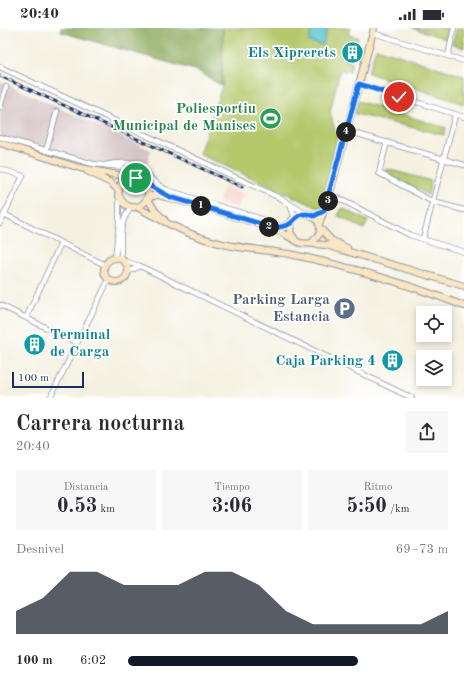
<!DOCTYPE html>
<html lang="es">
<head>
<meta charset="utf-8">
<style>
	:root { --surface:#fff; --page:#f7f7f7; --text:#2b2b33; --muted:#7c7c81; --accent:#111827 }
	body { margin:0; font-family:"Old Standard TT",serif; background:var(--page); color:var(--text); height:100vh; display:flex; flex-direction:column; font-size:15px; white-space:nowrap }
	* { box-sizing:border-box; margin:0 }
	p { font-size:13px; color:var(--muted) }
	.icon { flex:none; width:22px; height:22px; fill:none; stroke:currentColor; stroke-width:2; stroke-linecap:round; stroke-linejoin:round }
	.map { position:relative; height:370px; overflow:hidden }
	.panel { display:flex; flex-direction:column; background:var(--surface); flex:1 }
	.panel>* { flex:none }
	.fabs { position:absolute; left:416px; top:278px; display:grid; gap:8px }
	.fabs a { display:grid; place-items:center; width:36px; height:36px; border-radius:0px; background:var(--surface); box-shadow:0 2px 6px #0003; font-size:20px }
	.scale { position:absolute; left:12px; bottom:10px; width:72px; box-sizing:border-box; padding-left:4px; border:2px solid #1b2f5e; border-top:0; font-size:11px; line-height:14px; white-space:nowrap; color:#1b2f5e; -webkit-text-stroke:3px #fff; paint-order:stroke }
	.pin { position:absolute; display:grid; place-items:center; width:34px; height:34px; color:#fff; margin:-17px; border:2px solid #fff; border-radius:50%; box-shadow:0 1px 4px #0007 }
	.km { position:absolute; width:20px; height:20px; margin:-10px; border-radius:50%; background:#222; color:#fff; font-size:11px; line-height:20px; text-align:center }
	.round { display:grid; place-items:center; flex:none; width:42px; height:42px; border-radius:0px; background:var(--page) }
	.overview { display:flex; align-items:center; justify-content:space-between; height:68px; padding:0 16px }
	h1 { font-size:22px; font-weight:700; line-height:30px }
	.figures { display:grid; grid-template-columns:repeat(3,1fr); gap:6px; height:68px; padding:4px 16px }
	.figures div { display:grid; align-content:center; border-radius:0px; background:var(--page); text-align:center }
	.figures b { font-size:20px; font-weight:700 }
	.figures small { font-size:11px; font-weight:400 }
	.figures p { font-size:11px }
	.chart { height:112px; padding:8px 16px }
	.chart p { display:flex; justify-content:space-between }
	.chart svg { width:100%; height:72px; margin-top:4px; fill:var(--accent); opacity:.7 }
	ul { padding:0 16px; list-style:none; font-size:13px }
	li { display:grid; grid-template-columns:64px 48px 1fr; align-items:center; height:30px }
	li i { height:10px; border-radius:5px; background:var(--accent) }
	.status { display:flex; justify-content:space-between; align-items:center; height:28px; padding:0 20px; background:var(--surface); direction:ltr }
	.status svg { height:11px; fill:currentColor }
	.map>svg:first-child { display:block }
	.built { fill:#f7d1c8 }
	.industrial { fill:#d2bfc0 }
	.green { fill:#b5c86c; stroke:#687c65 }
	.forest { fill:#90ac60; stroke:#566e5f }
	.water { fill:#5dcad2; stroke:#3c7c98 }
	.lines { fill:none; stroke-linecap:round; stroke-linejoin:round }
	.street-casing { stroke:#8890a0; stroke-width:6 }
	.secondary-casing { stroke:#8890a0; stroke-width:8 }
	.street { stroke:#fff; stroke-width:4.5 }
	.secondary { stroke:#fbe6c4; stroke-width:6 }
	.rail-casing { stroke:#1b2f5e; stroke-width:3 }
	.rail { stroke:#fff; stroke-width:1.5; stroke-dasharray:4.5; stroke-linecap:butt }
	.route-casing { stroke:#fff; stroke-width:8 }
	.route { stroke:#1a73e8; stroke-width:5 }
	.labels { text-anchor:middle; dominant-baseline:central; stroke-width:3.5; stroke-linejoin:round; paint-order:stroke }
	.culture-label { font-size:15px; font-weight:bold; fill:#0d838f; stroke:#fff; text-anchor:end }
	.leisure-label { font-size:15px; font-weight:bold; fill:#27864d; stroke:#fff; text-anchor:end }
	.service-label { font-size:15px; font-weight:bold; fill:#4e5e75; stroke:#fff; text-anchor:end }
</style>
</head>
<body>
<div class="status"><b>20:40</b><svg viewBox="0 0 49 12"><path d="M0 12V9h3v3zM5 12V6h3v6zM10 12V3h3v9zM15 12V0h3v12zM26 1h20v11H26zM47 4h2v5h-2z"/></svg></div>
<div class="map">
<svg width="464" height="370" viewBox="0 0 464 370">
	<rect width="100%" height="100%" fill="#fff"/>
	<filter id="ink" filterUnits="userSpaceOnUse"><feTurbulence type="fractalNoise" baseFrequency=".025" numOctaves="2"/><feDisplacementMap in="SourceGraphic" scale="8" xChannelSelector="R" yChannelSelector="G"/><feConvolveMatrix kernelMatrix="1 2 1 2 8 2 1 2 1" color-interpolation-filters="sRGB"/></filter>
	<filter id="wash" filterUnits="userSpaceOnUse"><feTurbulence type="fractalNoise" baseFrequency=".012" numOctaves="4" result="noise"/><feDisplacementMap in="SourceGraphic" scale="16" xChannelSelector="R" yChannelSelector="G"/><feGaussianBlur stdDeviation="0.9" result="paint"/><feColorMatrix in="noise" values="0 0 0 0 0 0 0 0 0 0 0 0 0 0 0 0 0 1.4 0 .05"/><feComposite in="paint" operator="in"/></filter>
	<g filter="url(#wash)">
		<rect width="100%" height="100%" fill="#f5f1e1"/>
		<path class="built" d="M224 158 243 167 237 179 219 174Z"/>
		<path class="industrial" d="M0 53 151 122 144 145 88 136 0 109Z"/>
		<path class="green" d="M223 0H350L348 7 358 9 356 19 346 17 343 31 352 34 350 44 340 42 330 84 337 110 321 181 199 126 222 58Z
			M412 0H448L446 11Z
			M457 0H464V20L452 16Z
			M376 20 464 48V76L368 45Z
			M358 73 446 100 444 107 355 86Z
			M387 141 431 153 428 167 385 144Z
			M342 180 368 193 364 201 338 188Z"/>
		<path class="forest" d="M61 0H223L222 58 198 43 61 4Z"/>
		<path class="water" d="M312 0H327L323 17 309 14Z"/>
	</g>
	<g filter="url(#ink)">
		<g class="lines">
			<defs>
				<path id="street" d="M373 5 464 33
					M448 28 454 0
					M0 39 282 171 306 186
					M359 56 464 89
					M0 79 6 59
					M347 103 464 137
					M0 109 93 136 122 139 131 143 140 151
					M387 114 379 145 433 174 464 182
					M46 123 57 83
					M105 137C148 128 137 146 167 162L265 192 280 199
					M0 141 23 148 0 195
					M328 172 336 169 410 207 464 224
					M290 177 295 190
					M4 186 105 237
					M423 211 455 87
					M115 230 119 195V170
					M121 231C121 213 118 193 132 179
					M124 233 140 238 412 370
					M128 244 140 238
					M0 277 77 315
					M26 290 61 215
					M50 370 109 251"/>
				<path id="secondary" d="M0 115 80 140 135 150 163 166
					M87 143 111 155 119 163
					M130 150C102 160 131 194 146 172 149 167 148 162 146 157
					M148 169 158 167 208 180 275 201 300 215 326 217 464 258
					M147 170 156 184 164 191
					M137 179C164 194 192 209 223 216 245 221 267 222 289 226 348 238 408 256 464 278
					M319 196 328 172 374 0
					M320 200 331 212 347 220
					M275 201 291 196
					M294 210 290 204 292 192C305 179 324 189 319 207L311 215
					M104 242a12 12 0 1 1 24 0a12 12 0 1 1-24 0Z"/>
			</defs>
			<use href="#street" class="street-casing"/>
			<use href="#secondary" class="secondary-casing"/>
			<use href="#street" class="street"/>
			<use href="#secondary" class="secondary"/>
			<defs>
				<path id="rail" d="M0 48 242 159"/>
			</defs>
			<use href="#rail" class="rail-casing"/>
			<use href="#rail" class="rail"/>
		</g>
	</g>
	<g class="lines" filter="url(#ink)">
		<defs>
			<path id="route" d="M136 150 170 169 275 200C279 199 288 198 291 195 298 188 302 183 314 188L324 183 359 56 399 69"/>
		</defs>
		<use href="#route" class="route-casing"/>
		<use href="#route" class="route"/>
	</g>
	<defs>
		<symbol id="building-disc" viewBox="-11 -11 22 22"><circle r="9.5" fill="#0f9aa8" stroke="#fff"/><path d="M-4-6H4V6H1V3H-1V6H-4ZM-2.5-4.3h1.7v1.8h-1.7ZM.8-4.3h1.7v1.8H.8ZM-2.5-1h1.7V.8h-1.7ZM.8-1h1.7V.8H.8Z" fill="#fff"/></symbol>
		<symbol id="stadium-disc" viewBox="-11 -11 22 22"><circle r="9.5" fill="#2e9e5b" stroke="#fff"/><path d="M0-5a6.5 5 0 1 0 0 10a6.5 5 0 1 0 0-10ZM-3.5-1.8h7v3.6h-7Z" fill="#fff"/></symbol>
		<symbol id="parking-disc" viewBox="-11 -11 22 22"><circle r="9.5" fill="#5c6f8a" stroke="#fff"/><path d="M-3.5-5.5H1a3.5 3.5 0 0 1 0 7H-1V5.5H-3.5ZM-1-3.4V-.6H.8a1.4 1.4 0 0 0 0-2.8Z" fill="#fff"/></symbol>
	</defs>
	<g fill-rule="evenodd">
		<use href="#building-disc" x="340" y="12" width="25" height="25"/>
		<use href="#stadium-disc" x="258" y="78" width="25" height="25"/>
		<use href="#parking-disc" x="332" y="268" width="25" height="25"/>
		<use href="#building-disc" x="22" y="304" width="25" height="25"/>
		<use href="#building-disc" x="380" y="320" width="25" height="25"/>
	</g>
	<g class="labels">
		<g class="culture-label">
			<text x="336" y="25">Els Xiprerets</text>
			<text x="50" y="307" text-anchor="start">Terminal<tspan x="50" dy="17">de Carga</tspan></text>
			<text x="376" y="333">Caja Parking 4</text>
		</g>
		<g class="leisure-label">
			<text x="256" y="81">Poliesportiu<tspan x="256" dy="17">Municipal de Manises</tspan></text>
		</g>
		<g class="service-label">
			<text x="330" y="272">Parking Larga<tspan x="330" dy="17">Estancia</tspan></text>
		</g>
	</g>
</svg>
<div class="fabs">
<a><svg class="icon" aria-label="locate" viewBox="0 0 24 24"><circle cx="12" cy="12" r="6"/><path d="M12 2v4M12 18v4M2 12h4M18 12h4"/></svg></a>
<a><svg class="icon" aria-label="layers" viewBox="0 0 24 24"><path d="M12 4l9 5-9 5-9-5zM3 14l9 5 9-5"/></svg></a>
</div>
<div class="scale">100 m</div>
<div class="pin" style="left:136px;top:150px;background:#1e9e55"><svg class="icon" aria-label="arrive" viewBox="0 0 24 24"><path d="M6 21V4h12l-3 4 3 4H6"/></svg></div>
<div class="pin" style="left:399px;top:69px;background:#d93025"><svg class="icon" aria-label="check" viewBox="0 0 24 24"><path d="M5 12l5 5 9-10"/></svg></div>
<b class="km" style="left:201px;top:178px">1</b>
<b class="km" style="left:269px;top:199px">2</b>
<b class="km" style="left:328px;top:173px">3</b>
<b class="km" style="left:346px;top:104px">4</b>
</div>
<section class="panel">
<div class="overview"><div><h1>Carrera nocturna</h1><p>20:40</p></div><a class="round"><svg class="icon" aria-label="share" viewBox="0 0 24 24"><path d="M12 15V3M7 8l5-5 5 5M5 13v7h14v-7"/></svg></a></div>
<div class="figures">
<div><p>Distancia</p><b>0.53<small> km</small></b></div>
<div><p>Tiempo</p><b>3:06</b></div>
<div><p>Ritmo</p><b>5:50<small> /km</small></b></div>
</div>
<div class="chart"><p><span>Desnivel</span>69–73 m</p>
<svg viewBox="0 0 160 44" preserveAspectRatio="none"><path d="M0 44V30L10 22L20 6L30 6L40 14L50 14L60 14L70 6L80 6L90 14L100 30L110 38L120 38L130 38L140 38L150 38L160 30V44z"/></svg>
</div>
<ul>
<li><b>100 m</b>6:02<i style="width:72%"></i></li>
</ul>
</section>
</body>
</html>
